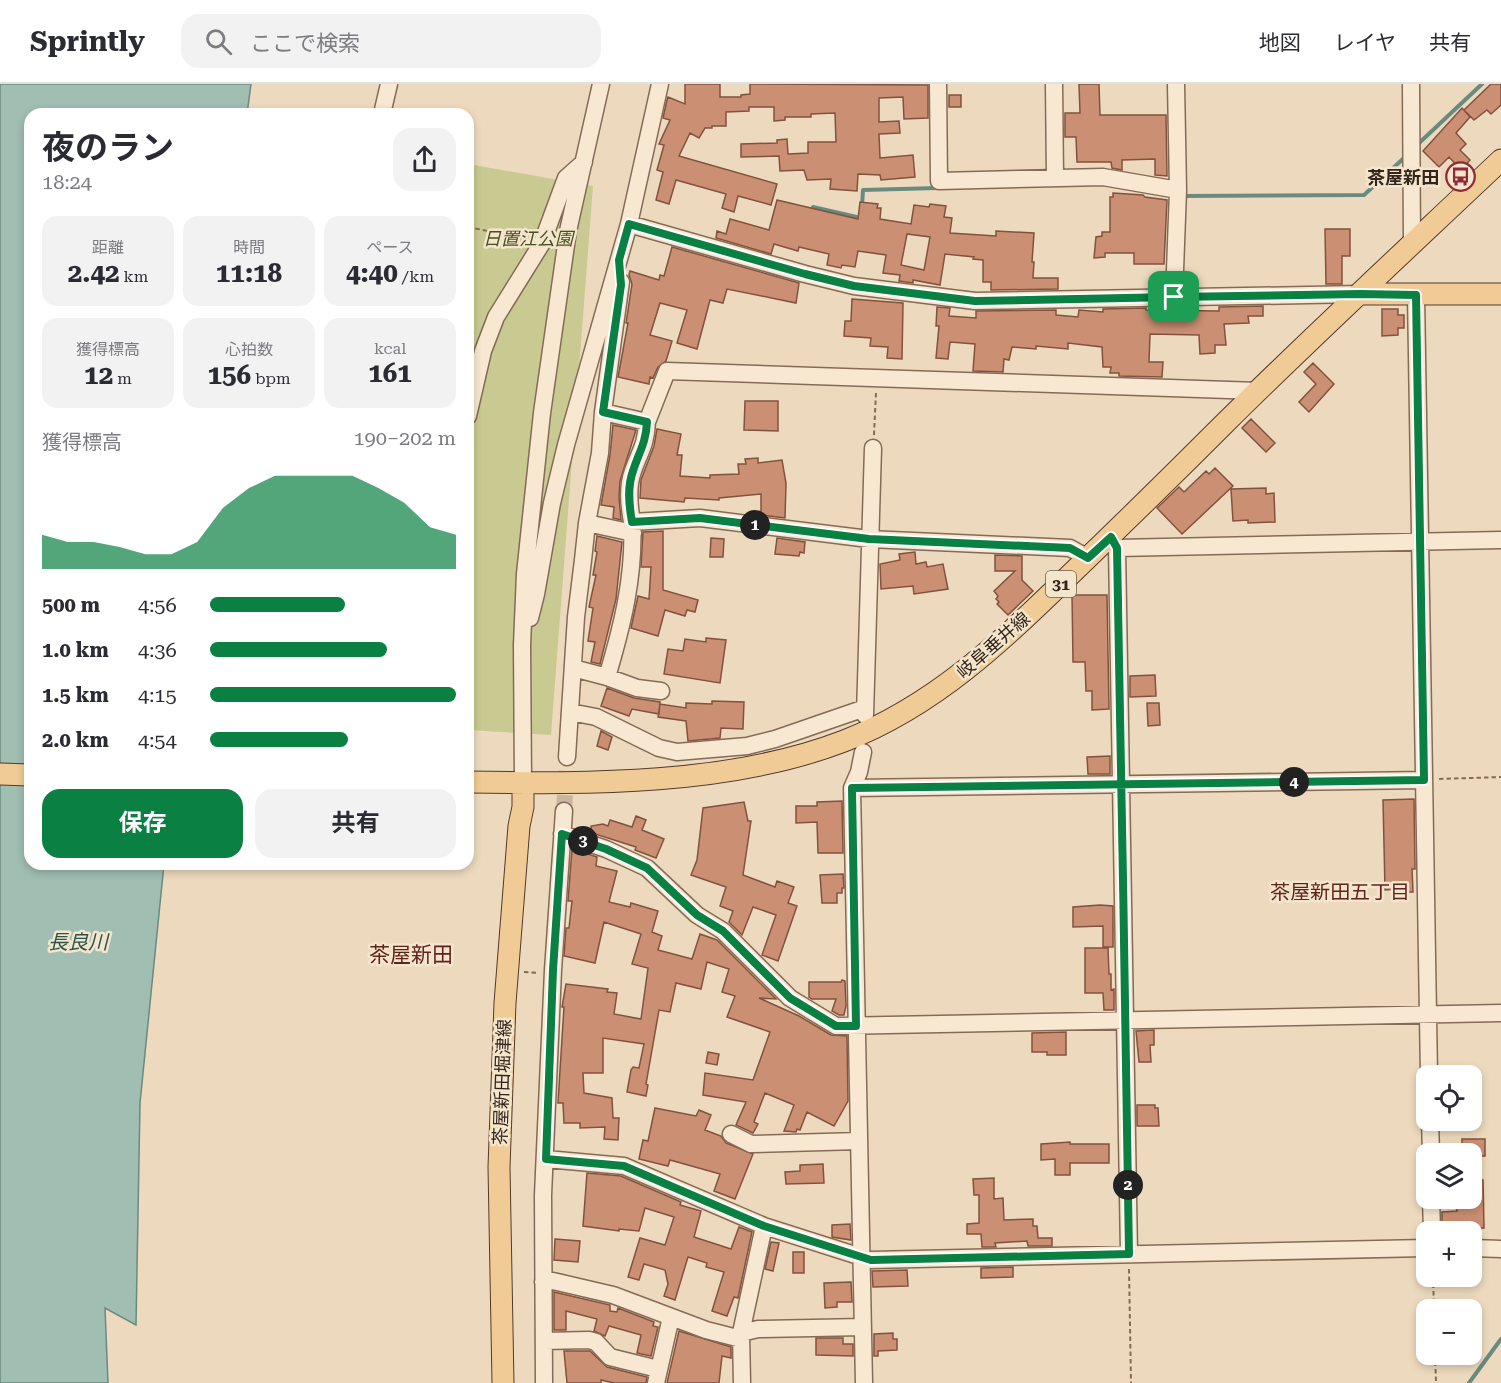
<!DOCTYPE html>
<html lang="ja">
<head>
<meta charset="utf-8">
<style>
	:root { --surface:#fff; --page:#f2f2f3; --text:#2b2b33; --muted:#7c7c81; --line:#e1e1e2; --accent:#0b8043 }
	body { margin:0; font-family:"Roboto Serif","Noto Sans JP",serif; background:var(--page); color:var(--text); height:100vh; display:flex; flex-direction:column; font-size:22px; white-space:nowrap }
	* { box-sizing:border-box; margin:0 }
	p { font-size:20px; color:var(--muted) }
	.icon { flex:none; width:33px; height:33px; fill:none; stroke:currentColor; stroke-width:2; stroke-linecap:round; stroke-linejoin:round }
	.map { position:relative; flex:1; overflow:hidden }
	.sheet { position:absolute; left:24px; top:24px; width:450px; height:762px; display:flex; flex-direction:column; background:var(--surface); border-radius:18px; box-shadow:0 3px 9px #0003 }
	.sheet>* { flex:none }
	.buttons { position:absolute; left:1416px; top:981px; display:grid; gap:12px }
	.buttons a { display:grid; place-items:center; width:66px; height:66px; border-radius:12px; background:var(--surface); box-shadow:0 3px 9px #0003; font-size:30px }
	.pin { position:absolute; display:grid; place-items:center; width:51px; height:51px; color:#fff; margin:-26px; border-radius:12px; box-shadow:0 3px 9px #0006 }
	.km { position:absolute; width:30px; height:30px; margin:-15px; border-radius:50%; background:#222; color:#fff; font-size:16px; line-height:30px; text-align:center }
	.round { display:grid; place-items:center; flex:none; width:63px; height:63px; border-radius:18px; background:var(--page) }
	.overview { display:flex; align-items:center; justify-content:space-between; height:102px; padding:0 18px }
	h1 { font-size:33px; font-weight:700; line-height:45px }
	.figures { display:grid; grid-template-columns:repeat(3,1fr); gap:9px; height:102px; padding:6px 18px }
	.figures div { display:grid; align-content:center; border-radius:15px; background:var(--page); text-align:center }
	.figures b { font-size:26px; font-weight:700 }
	.figures small { font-size:16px; font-weight:400 }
	.figures p { font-size:16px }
	.chart { height:168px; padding:12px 18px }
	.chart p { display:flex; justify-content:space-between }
	.chart svg { width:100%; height:108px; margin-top:6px; fill:var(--accent); opacity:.7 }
	.primary-button { display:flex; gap:12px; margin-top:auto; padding:12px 18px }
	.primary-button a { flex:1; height:69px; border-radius:18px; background:var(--accent); color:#fff; font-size:24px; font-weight:700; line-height:69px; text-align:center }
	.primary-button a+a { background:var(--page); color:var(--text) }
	ul { padding:0 18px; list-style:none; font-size:20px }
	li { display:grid; grid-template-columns:96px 72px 1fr; align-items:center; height:45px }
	li i { height:15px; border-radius:8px; background:var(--accent) }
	header { display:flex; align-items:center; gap:36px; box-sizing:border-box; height:84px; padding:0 30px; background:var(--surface); border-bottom:2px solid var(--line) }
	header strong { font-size:28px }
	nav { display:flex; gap:33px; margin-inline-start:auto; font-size:21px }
	.search { width:420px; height:54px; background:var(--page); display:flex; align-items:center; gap:15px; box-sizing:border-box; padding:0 21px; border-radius:18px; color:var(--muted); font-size:22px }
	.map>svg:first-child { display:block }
	.green { fill:#c9ca92 }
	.water { fill:#a1beb3; stroke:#698b7f; stroke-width:1.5 }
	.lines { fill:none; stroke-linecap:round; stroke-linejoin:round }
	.stream { stroke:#698b7f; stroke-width:4 }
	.building { fill:#cb8f74; stroke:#83523d; stroke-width:1.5; fill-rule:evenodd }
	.minor-tunnel { stroke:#c8b69e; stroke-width:16; stroke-dasharray:16 8; stroke-linecap:butt }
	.minor-casing { stroke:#846b57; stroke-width:19 }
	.major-casing { stroke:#523a2c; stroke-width:23 }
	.path { stroke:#846b57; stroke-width:2; stroke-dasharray:4.5 3; stroke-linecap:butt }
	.minor { stroke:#f8e8d1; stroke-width:16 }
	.major { stroke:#f1cb95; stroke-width:21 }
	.route-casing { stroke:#fff; stroke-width:12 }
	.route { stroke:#0b8043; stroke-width:8 }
	.labels { text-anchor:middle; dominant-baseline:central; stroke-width:5; stroke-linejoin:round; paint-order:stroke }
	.shield { fill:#f4e5cd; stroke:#6e5f51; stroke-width:1.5 }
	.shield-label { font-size:16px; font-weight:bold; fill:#34251c }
	.poi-label { font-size:18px; font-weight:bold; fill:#34251c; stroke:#f4e5cd; text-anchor:end }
	.park-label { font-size:18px; font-style:italic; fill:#495022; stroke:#f4e5cd }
	.street-label { font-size:18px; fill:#34251c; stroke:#f4e5cd }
	.neighbourhood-label { font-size:20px; fill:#60231c; stroke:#f4e5cd }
	.water-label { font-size:20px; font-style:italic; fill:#2b544d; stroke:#f4e5cd }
	.quarter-label { font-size:21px; fill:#60231c; stroke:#f4e5cd }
</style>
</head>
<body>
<header>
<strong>Sprintly</strong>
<div class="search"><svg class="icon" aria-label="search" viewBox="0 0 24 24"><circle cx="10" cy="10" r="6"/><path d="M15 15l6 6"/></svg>ここで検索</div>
<nav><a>地図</a><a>レイヤ</a><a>共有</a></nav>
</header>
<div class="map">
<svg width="1501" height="1299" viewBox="0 0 1501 1299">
	<rect width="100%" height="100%" fill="#eddabe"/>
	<path class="green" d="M468 80 593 102 551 651 468 646Z"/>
	<path class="water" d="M0 0H251L247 30H30V780H164L140 1019 136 1241 105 1224 108 1299H0Z"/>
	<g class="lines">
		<path class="stream" d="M1417 61 1482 0
			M1182 112 1364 111 1405 73
			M862 122 863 106 938 104
			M813 123 861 134V133
			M1469 1299 1501 1255"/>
	</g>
	<path class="building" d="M685 0H720V13H741V11L750 10V0L928 1V34L904 35 903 13 879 14V38L899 37 900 49 879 50 880 74 913 71 915 93 881 96 880 91 858 90 857 107 830 105 831 95 807 96 804 86 780 87 779 72 741 73V60L777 59V56L787 55 788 70 808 69V58H836L835 29 811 30V33H785V36L774 37V23H749V27L726 28V42H712V44H705L699 54 690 49 679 72 777 100 771 121 738 112 734 128 722 124 726 110 676 96 669 120 656 116 663 88 657 86 664 61 659 60 670 36 663 34 667 16 668 13 685 20Z
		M1079 0H1099L1100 31H1166L1167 92 1155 91V75L1122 76V86L1112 84 1111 78H1077L1076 53H1065V29H1080Z
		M1491 0H1501V21L1491 30 1487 26 1474 36 1464 26Z
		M949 11H961V23H949Z
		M1462 24 1470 33 1456 49 1466 60 1460 66 1470 76 1461 86 1449 73 1439 83 1423 67Z
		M1113 109 1143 111 1145 113 1167 116 1164 180H1134V169H1105V173L1094 174 1096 153 1102 152V148H1110V113H1113Z
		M777 116 858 135 860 118 878 120 877 124H881L880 135 911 140 914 121 929 123 930 120 946 122 944 133 952 134 950 149 996 152V147L1034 149 1032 178H1034L1033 194H1058V205L991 206V198H983V176L973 175 974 173 945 170 940 201 913 196V199L899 197 900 191 883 189 886 171 858 167 855 183 842 181 841 184 827 181 829 170 799 163 798 167 774 160 771 170 716 154 717 147 726 150 730 135 769 146ZM907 150 930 153 924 186 901 181Z
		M1325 145H1350V172H1342V200H1326Z
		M672 163 799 199 796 219 727 205 723 219 710 216 697 265 677 259 687 226 660 219 650 251 672 257 666 277 658 283 653 294 650 293 649 300 618 293 628 239H626L632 200 629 191 630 187 659 196 660 191 664 192Z
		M852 215 903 219 902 275 887 274 888 263 870 262 871 254 844 252 845 237H851Z
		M1263 222V232H1248L1249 239 1224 240 1226 261H1215V269L1200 270 1199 251 1150 250 1149 278H1163L1162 293 1119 292V289H1110L1111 283H1103L1102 263 1068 259V265L1036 262V265L1012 263 1009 276 1004 275 1003 288 973 287 975 260 950 258 948 275 936 274 939 242H936L937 223 950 224 949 232 976 234V227L1056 226V231L1078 233 1079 226 1103 228V225L1146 224V226L1219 227V223Z
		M1382 225H1398V231H1404V244H1398V251L1382 252Z
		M1313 279 1334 300 1309 328 1299 318 1316 300 1304 288Z
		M745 317H778V347L744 346Z
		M1251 335 1275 359 1266 368 1242 344Z
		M613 341 636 346 620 397 619 413 621 436 613 434 614 423 601 421 610 371Z
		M657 345 681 350 677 371H682L680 392 710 394V391L739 390 738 380H746L745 375 758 374V379L782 376 786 399 785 434 761 431V410L719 414V416L685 414 684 418 640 414 641 396 654 362Z
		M1215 384 1233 402 1182 450 1157 424 1179 403 1184 408 1206 387 1209 390Z
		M1266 404V410L1274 409 1275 438 1248 439V436L1233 437 1231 405Z
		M663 447V506L698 516 695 528 687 526 685 532 665 526 658 552 631 544 638 512 649 515 651 483H641L643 448Z
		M597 452 622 458 616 515 600 580 591 578 595 558 588 557 593 524 589 523 596 491H593L597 468 595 467Z
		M711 454 724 455 723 473H710Z
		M777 454 805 458 804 469 800 468 799 472 775 470Z
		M915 468 916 480 926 478 927 483 943 480 948 505 914 510 913 502 881 505 880 480 900 476 899 470Z
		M995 471 1022 472V496L1033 507 1008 531 997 520 999 518 996 515 998 512 994 507 1015 487H995Z
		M1072 511H1107L1109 625 1092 626V607H1086L1085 578H1073Z
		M706 554 726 556 720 599 664 590 668 565 683 567 685 555 706 558Z
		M1155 591 1156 612 1130 613V592Z
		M607 604 634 614 660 618 659 630 632 625 629 632 601 622Z
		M712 617 744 618 743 645 721 644 720 654 688 657 686 637 658 633 660 620 686 624V619L712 620Z
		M1147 619H1159L1160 641 1148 642Z
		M601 647 612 653 608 666 597 662Z
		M1110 672V690H1088L1087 673Z
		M1414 715 1415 785H1412L1413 808H1400V805L1385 806 1383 716Z
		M842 717 843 769H818L817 738 796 739V722H817V718Z
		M744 718 748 737H751L743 791 775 803 777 797 794 803 788 819 797 822 778 877 762 871 776 831 753 823 742 851 729 838 733 827 720 822 726 803 691 791 697 776 703 724Z
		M636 732 646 736 642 746 664 755 656 774 635 766 636 763 592 749 591 742 603 740 608 742 610 736 632 743Z
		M572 765 597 773 596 782 617 787 609 818 630 823 631 819 658 827 652 848 662 852 658 866 692 875 700 850 717 856 776 915 759 914 799 932 831 951 847 952 848 1017 834 1042 807 1028 800 1046 797 1045 796 1048 784 1047 794 1021 765 1009 754 1038 758 1040 753 1049 736 1041 746 1018 703 1011 705 989 753 996 770 948 727 933 735 912 722 908 729 885 707 878 701 905 676 899 670 928 659 926 646 1000 648 1001 646 1012 627 1008 631 986 633 983 639 984 644 960 603 954V989H583L584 1009 612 1014 613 1034H619L618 1056 604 1055 605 1043 580 1044V1039H564L563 1019H558V1018L564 923H562L566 900 608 905 607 908 617 909 614 930 641 935 648 884 632 880 641 850 604 838 595 879 564 872 566 844H569L572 817H568Z
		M843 790 844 804H842V809H837V819H822L820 791Z
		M1100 821 1113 822V863H1103V842L1073 843V823Z
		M1085 864H1108L1109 890H1111V906L1114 905V926H1104L1103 909H1085Z
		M842 896 845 897 846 922 844 931H839L832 927 836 915H812L809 913V898H841Z
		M1154 946V961H1150L1151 978H1139L1136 947Z
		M1066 948V971H1047V968H1032V949Z
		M708 968 719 970 717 981 706 979Z
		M1137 1021H1155V1024H1158L1159 1042H1137Z
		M655 1024 696 1032 699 1026 711 1031 705 1046 721 1052 726 1059 753 1070 735 1115 714 1107 720 1090 670 1076 668 1082 639 1075 643 1056 648 1057Z
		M1462 1055H1485V1072H1472V1070H1462Z
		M1070 1058V1060H1109V1079H1070V1091H1055V1075L1041 1076V1060Z
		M823 1080 824 1099 786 1100 785 1088 800 1087V1081Z
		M587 1089 621 1092 681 1118 680 1121 701 1127 694 1153 731 1165 739 1143 752 1148 738 1214 734 1213 727 1232 712 1227 724 1188 706 1183 707 1179 688 1173 675 1216 664 1212 668 1200 665 1186 644 1180 639 1196 628 1193 640 1154 665 1161 674 1133 645 1124 639 1147 619 1145V1147L583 1142Z
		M994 1094V1115L1003 1114 1004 1136 1033 1135V1142H1037L1038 1154H1052V1162H1028L1027 1157 995 1159 996 1163H982L981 1150H967V1140L979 1139V1111H974L973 1095Z
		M1472 1096H1483L1484 1144H1477V1148H1446V1145L1442 1146V1128L1457 1127 1456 1124H1463V1114H1472Z
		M850 1140 851 1156 832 1153V1141Z
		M555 1155 580 1157 578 1178 554 1176Z
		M771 1158 779 1159 773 1187 765 1185Z
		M793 1168H804V1189H793Z
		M1013 1183V1193L981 1194V1184Z
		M907 1186 908 1202 873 1203 872 1187Z
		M851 1198 852 1218H837V1223L825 1224 824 1199Z
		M554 1208 610 1221V1227L617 1228 618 1224 654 1238 653 1242 658 1243 651 1272 637 1269 641 1251 609 1242 605 1252 594 1247 597 1235 566 1227V1246H554Z
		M679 1247 731 1263V1274L722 1272 719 1299H667Z
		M893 1249V1255H897V1266L878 1267V1272H874V1250Z
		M816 1254H843V1260H853V1272L816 1271Z
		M564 1267H590L607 1283 647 1293 646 1299H614L601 1296V1299H567Z"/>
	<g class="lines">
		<path class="minor-tunnel" d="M564 727 567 673"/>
		<defs>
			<path id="minor" d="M938 0 939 97 1103 93 1178 106
				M1054 0 1055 94
				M1411 0 1412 160
				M382 30 389 0
				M629 140 805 190 854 202 975 217 1360 210
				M1416 211 1429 992
				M1174 213 1178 106 1176 0
				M603 328 647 338C646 361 640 367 633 387 627 403 629 421 632 438L700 434 869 455 1070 464 1088 474
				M468 332 483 267 496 233 542 159 566 94 584 78
				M647 338 667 287 1258 307
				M587 439 633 449
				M1111 454 1117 464 1501 456
				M1117 464 1129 1170
				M530 534 536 510 552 419 566 361 629 140 660 0
				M573 584 607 593C622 543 635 491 632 438
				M607 593 637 604 661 607
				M570 628 596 633 659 664 677 668 747 662 775 655 865 624
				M865 631 873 364
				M863 668 859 688 852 704 864 1299
				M567 673 576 533 583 476 587 439 600 369 603 328 621 198
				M523 699 522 561 525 490 542 329 568 147 601 0
				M852 704 1424 696
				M562 750 606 765 647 784 697 831 723 847 790 914 836 942 1501 929
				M1430 1036 1431 1070
				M731 1050 751 1060 859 1057
				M546 1075 624 1082 764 1142 871 1176 1426 1164
				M1431 1114 1432 1148
				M1472 1164 1501 1165
				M543 1198 553 1197 613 1211 706 1246 741 1255
				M741 1249 758 1245 863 1243
				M544 1257 589 1256 596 1258 610 1273 658 1285
				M544 1299 543 1111 553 886 564 727
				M656 1299 671 1233
				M742 1299 741 1249 764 1142"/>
			<path id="major" d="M1360 210H1501
				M0 690 30 691
				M468 698C589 700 730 701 844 657 935 622 1003 556 1072 489 1124 439 1175 389 1226 338 1316 249 1409 163 1501 76
				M503 1299 499 1083 505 919 519 742 523 723V699"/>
		</defs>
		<use href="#minor" class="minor-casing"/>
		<use href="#major" class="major-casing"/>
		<path class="path" d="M468 143 527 155
			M874 351 876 308
			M1439 695 1501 693
			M524 888 539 889
			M1129 1185 1131 1299
			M1433 1192 1434 1226
			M1435 1270 1436 1299"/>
		<use href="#minor" class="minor"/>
		<use href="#major" class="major"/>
	</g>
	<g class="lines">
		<defs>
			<path id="route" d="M1174 213 975 217 854 202 805 190 629 140 619 176 621 201 603 328 647 338C646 359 639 368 633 387 627 403 629 421 632 438L700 434 869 455 1070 464 1088 474 1111 453 1117 464C1121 699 1126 935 1129 1170L871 1176 764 1142 624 1082 546 1075 553 886 562 750 606 765 647 784 697 831 723 847 790 914 836 942H856L852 704 1424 696 1416 211 1360 210 1174 213"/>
		</defs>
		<use href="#route" class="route-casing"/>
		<use href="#route" class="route"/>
	</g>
	<defs>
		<symbol id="bus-ring" viewBox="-11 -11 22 22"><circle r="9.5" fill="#f4e5cd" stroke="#922834" stroke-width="1.5"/><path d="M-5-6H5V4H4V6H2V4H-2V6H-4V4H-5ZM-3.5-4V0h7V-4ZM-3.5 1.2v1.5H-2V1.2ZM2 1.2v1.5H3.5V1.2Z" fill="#922834"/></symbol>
	</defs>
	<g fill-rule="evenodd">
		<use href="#bus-ring" x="1444" y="76" width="33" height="33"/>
	</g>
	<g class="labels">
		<rect class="shield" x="1046" y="487" width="30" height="26" rx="4.5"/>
		<g class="shield-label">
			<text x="1061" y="500">31</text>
		</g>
		<g class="poi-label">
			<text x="1439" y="93">茶屋新田</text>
		</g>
		<g class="park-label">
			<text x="528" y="154">日置江公園</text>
		</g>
		<g class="street-label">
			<text transform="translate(993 561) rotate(-41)">岐阜垂井線</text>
			<text transform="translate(502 998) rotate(-88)">茶屋新田堀津線</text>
		</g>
		<g class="neighbourhood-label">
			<text x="1340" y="808">茶屋新田五丁目</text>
		</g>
		<g class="water-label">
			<text x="78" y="858">長良川</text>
		</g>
		<g class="quarter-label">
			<text x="411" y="871">茶屋新田</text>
		</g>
	</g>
</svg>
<div class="buttons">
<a><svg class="icon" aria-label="locate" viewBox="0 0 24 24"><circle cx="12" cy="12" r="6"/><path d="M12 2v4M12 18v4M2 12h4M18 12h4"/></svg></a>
<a><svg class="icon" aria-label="layers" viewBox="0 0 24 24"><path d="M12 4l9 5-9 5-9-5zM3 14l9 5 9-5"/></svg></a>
<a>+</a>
<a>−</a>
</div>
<div class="pin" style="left:1174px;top:213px;background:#1e9e55"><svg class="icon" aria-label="arrive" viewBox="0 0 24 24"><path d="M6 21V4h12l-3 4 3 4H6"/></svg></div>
<b class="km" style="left:755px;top:441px">1</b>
<b class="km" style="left:1128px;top:1101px">2</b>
<b class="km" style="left:583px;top:757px">3</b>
<b class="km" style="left:1294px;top:698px">4</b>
<section class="sheet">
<div class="overview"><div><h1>夜のラン</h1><p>18:24</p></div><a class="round"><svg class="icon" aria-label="share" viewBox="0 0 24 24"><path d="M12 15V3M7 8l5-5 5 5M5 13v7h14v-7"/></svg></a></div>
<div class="figures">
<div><p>距離</p><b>2.42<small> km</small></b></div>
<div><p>時間</p><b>11:18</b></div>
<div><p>ペース</p><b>4:40<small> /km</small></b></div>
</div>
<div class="figures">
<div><p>獲得標高</p><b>12<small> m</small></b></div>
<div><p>心拍数</p><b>156<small> bpm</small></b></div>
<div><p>kcal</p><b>161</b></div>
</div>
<div class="chart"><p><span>獲得標高</span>190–202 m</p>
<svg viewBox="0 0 160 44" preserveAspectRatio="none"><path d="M0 44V30L10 33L20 33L30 35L40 38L50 38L60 33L70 19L80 11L90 6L100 6L110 6L120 6L130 11L140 17L150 27L160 30V44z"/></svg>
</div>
<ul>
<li><b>500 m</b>4:56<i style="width:55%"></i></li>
<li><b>1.0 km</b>4:36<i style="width:72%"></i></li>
<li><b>1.5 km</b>4:15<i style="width:100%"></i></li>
<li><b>2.0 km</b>4:54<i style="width:56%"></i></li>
</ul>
<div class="primary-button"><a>保存</a><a>共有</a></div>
</section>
</div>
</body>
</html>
